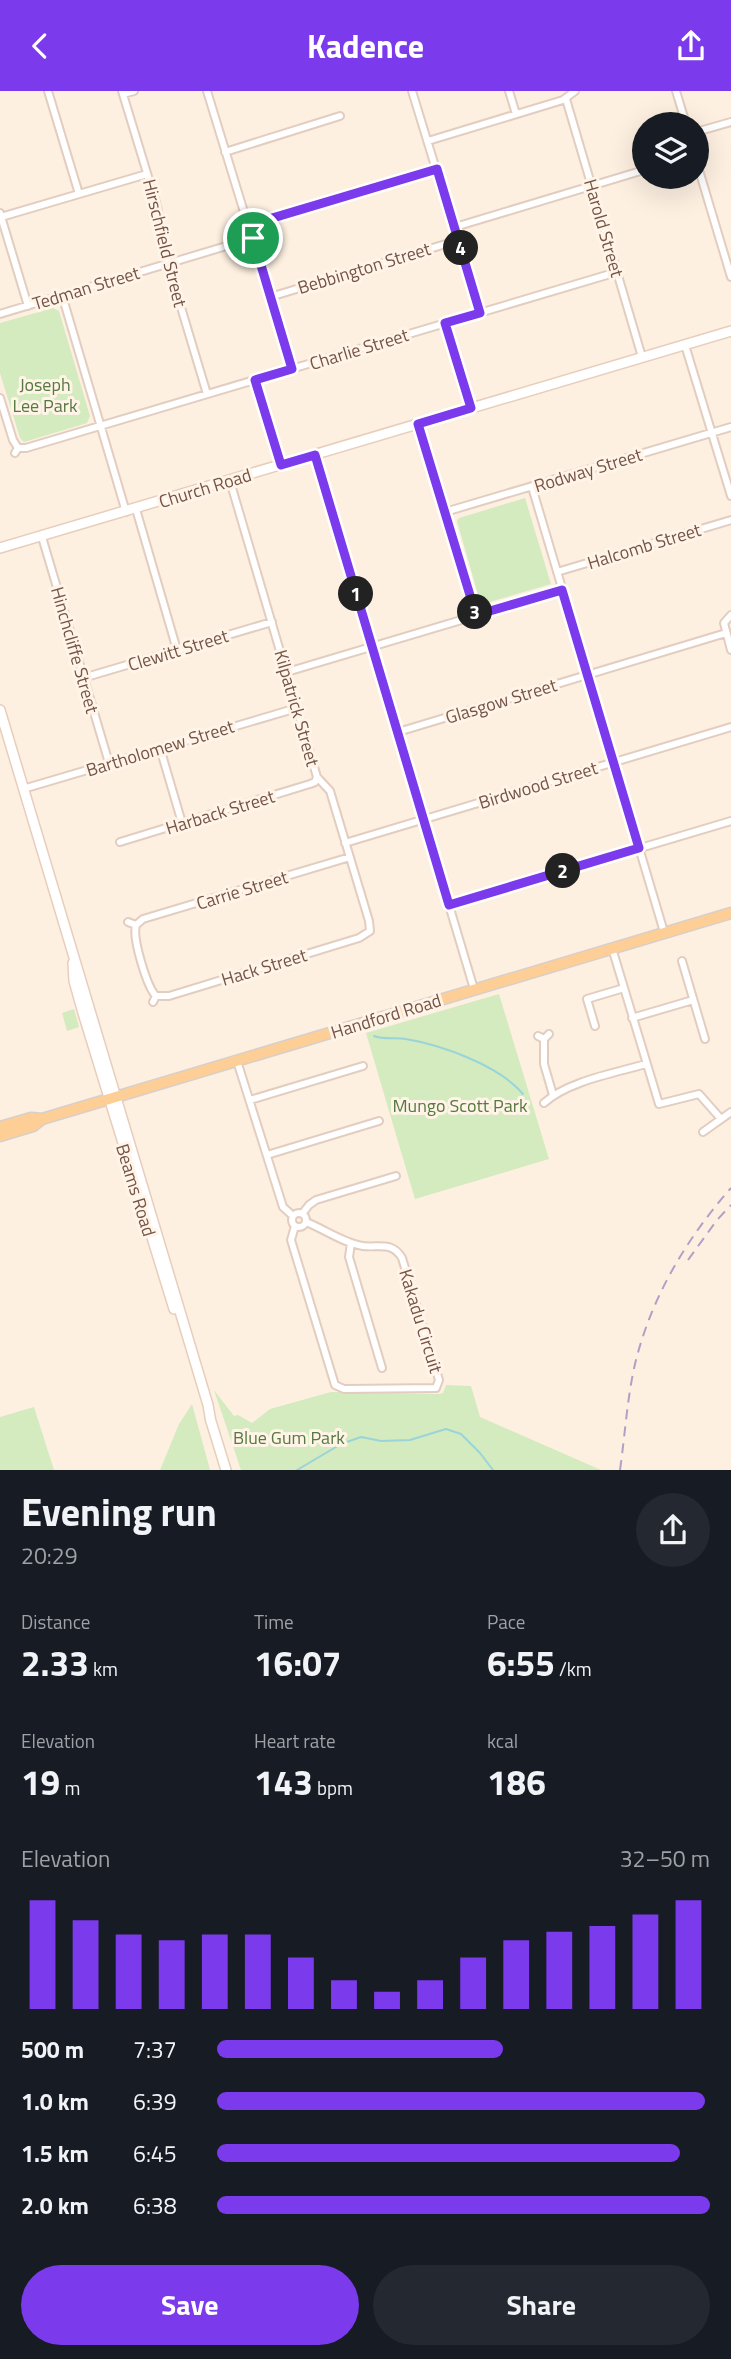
<!DOCTYPE html>
<html lang="en">
<head>
<meta charset="utf-8">
<style>
	:root { --surface:#171b24; --page:#242831; --text:#f1f3f6; --muted:#9ea1a6; --accent:#7c3aed }
	body { margin:0; font-family:"Titillium Web",sans-serif; background:var(--page); color:var(--text); height:100vh; display:flex; flex-direction:column; font-size:26px; white-space:nowrap }
	* { box-sizing:border-box; margin:0 }
	p { font-size:23px; color:var(--muted) }
	.icon { flex:none; width:38px; height:38px; fill:none; stroke:currentColor; stroke-width:2; stroke-linecap:round; stroke-linejoin:round }
	.map { position:relative; height:1379px; overflow:hidden }
	.sheet { display:flex; flex-direction:column; background:var(--surface); flex:1 }
	.sheet>* { flex:none }
	.controls { position:absolute; left:632px; top:21px; display:grid; gap:14px }
	.controls a { display:grid; place-items:center; width:77px; height:77px; border-radius:50%; background:var(--surface); box-shadow:0 7px 28px #0002; font-size:35px }
	.pin { position:absolute; display:grid; place-items:center; width:60px; height:60px; color:#fff; margin:-30px; border:4px solid #fff; border-radius:50%; box-shadow:0 2px 7px #0007 }
	.km { position:absolute; width:35px; height:35px; margin:-18px; border-radius:50%; background:#222; color:#fff; font-size:19px; line-height:35px; text-align:center }
	.round { display:grid; place-items:center; flex:none; width:74px; height:74px; border-radius:37px; background:var(--page) }
	.headline { display:flex; align-items:center; justify-content:space-between; height:119px; padding:0 21px }
	h1 { font-size:38px; font-weight:700; line-height:52px }
	.figures { display:grid; grid-template-columns:repeat(3,1fr); gap:10px; height:119px; padding:7px 21px }
	.figures div { display:grid; align-content:center }
	.figures b { font-size:35px; font-weight:700 }
	.figures small { font-size:19px; font-weight:400 }
	.figures p { font-size:19px }
	.chart { height:196px; padding:14px 21px }
	.chart p { display:flex; justify-content:space-between }
	.chart svg { width:100%; height:126px; margin-top:7px; stroke:var(--accent); stroke-width:6 }
	.cta { display:flex; gap:14px; margin-top:auto; padding:14px 21px }
	.cta a { flex:1; height:80px; border-radius:42px; background:var(--accent); color:#fff; font-size:28px; font-weight:700; line-height:80px; text-align:center }
	.cta a+a { background:var(--page); color:var(--text) }
	ul { padding:0 21px; list-style:none; font-size:23px }
	li { display:grid; grid-template-columns:112px 84px 1fr; align-items:center; height:52px }
	li i { height:18px; border-radius:9px; background:var(--accent) }
	header { display:flex; justify-content:space-between; align-items:center; height:91px; padding:0 21px; background:var(--accent); color:#fff; font-size:32px; font-weight:700 }
	.map>svg:first-child { display:block }
	.green { fill:#d4eabf }
	.lines { fill:none; stroke-linecap:round; stroke-linejoin:round }
	.stream { stroke:#9bd4d8; stroke-width:2 }
	.street-casing { stroke:#e3cdc0; stroke-width:10 }
	.secondary-casing { stroke:#e8cdbc; stroke-width:12 }
	.primary-casing { stroke:#d8cfcb; stroke-width:13 }
	.street { stroke:#fff; stroke-width:6 }
	.secondary { stroke:#fff; stroke-width:9 }
	.primary { stroke:#fdcf97; stroke-width:10 }
	.rail { stroke:#b1a0c6; stroke-width:2; stroke-dasharray:10 7; stroke-linecap:butt }
	.route-casing { stroke:#fff; stroke-width:14 }
	.route { stroke:#7c3aed; stroke-width:9 }
	.labels { text-anchor:middle; dominant-baseline:central; stroke-width:6; stroke-linejoin:round; paint-order:stroke }
	.street-label { font-size:18px; fill:#745447; stroke:#fff4e7 }
	.park-label { font-size:18px; fill:#557a3f; stroke:#fff4e7 }
</style>
</head>
<body>
<header><svg class="icon" aria-label="back" viewBox="0 0 24 24"><path d="M15 5l-7 7 7 7"/></svg>Kadence<svg class="icon" aria-label="share" viewBox="0 0 24 24"><path d="M12 15V3M7 8l5-5 5 5M5 13v7h14v-7"/></svg></header>
<div class="map">
<svg width="731" height="1379" viewBox="0 0 731 1379">
	<rect width="100%" height="100%" fill="#fdf0e1"/>
	<path class="green" d="M53 217 59 220 90 325 87 332 24 351 20 347 0 282V232Z
		M525 407 551 493 486 512 479 507 457 430 459 427Z
		M499 903 549 1068 415 1108 366 942Z
		M74 918 79 936 67 940 62 922Z
		M446 1294 471 1295 480 1326 601 1379H241L214 1299 234 1325 238 1324 252 1332 270 1318 331 1301 439 1303 443 1302Z
		M192 1313 210 1379H160L179 1333Z
		M34 1316 54 1379H0V1326Z"/>
	<g class="lines">
		<path class="stream" d="M374 945C384 949 396 946 406 948 442 954 500 975 523 1003
			M297 1379 341 1353 361 1346 381 1350 410 1349 446 1338 461 1343 480 1362 493 1379"/>
		<defs>
			<path id="street" d="M48 0 79 103
				M122 0 157 115 168 173 207 303
				M207 0 292 278
				M412 0 480 222
				M509 0 516 23
				M676 0 686 33
				M123 3 134 0
				M566 8 642 266
				M696 41 731 31
				M428 50 563 9 575 0
				M225 61 340 25
				M696 69 731 186
				M0 122 28 215
				M1 126 147 83
				M249 134 437 78
				M455 136 644 79
				M62 204 126 421
				M270 206 459 149
				M0 223 253 147
				M445 232 471 317
				M685 254 731 405
				M255 289 281 374
				M0 307 13 349 18 357
				M418 333 476 524
				M15 362 18 357H26L617 181
				M315 364 474 898
				M532 396 664 841
				M136 418 177 559
				M445 421 731 336
				M42 446 109 672
				M557 481 731 429
				M731 524 724 532 731 559
				M287 581 562 499
				M83 587 272 531
				M398 641 726 542
				M160 657 182 732
				M23 698 297 617
				M120 751 310 693 315 691 317 686
				M345 752 731 636
				M449 814 731 730
				M128 831 136 834C132 847 147 896 156 905L153 911
				M136 834 143 828 350 766
				M612 857 659 1013 699 1003 721 1028
				M682 870 705 948
				M156 905H169L359 847 370 840 369 830 330 700 317 686 230 390
				M632 927 693 909
				M595 935 587 908 624 897
				M538 945 544 948 549 943
				M544 948V973L553 1004
				M237 970 283 1116 293 1125
				M250 1009 363 975
				M544 1012C568 990 615 982 646 973
				M703 1041 731 1021
				M267 1064 379 1030
				M292 1129a7 7 0 1 1 14 0a7 7 0 1 1-14 0Z
				M302 1123 309 1114 316 1109 396 1085
				M295 1135 291 1149 335 1294 344 1298 436 1297 439 1289 402 1167C392 1150 379 1157 363 1155 343 1152 324 1138 306 1131
				M351 1152 349 1166 382 1277"/>
			<path id="secondary" d="M0 457 731 240
				M0 619 208 1314 211 1331
				M73 872 74 890 83 922 174 1218
				M210 1327 226 1379"/>
			<path id="primary" d="M0 1036 31 1027 42 1028
				M0 1045 33 1035 42 1028 99 1011 731 822"/>
		</defs>
		<use href="#street" class="street-casing"/>
		<use href="#secondary" class="secondary-casing"/>
		<use href="#primary" class="primary-casing"/>
		<use href="#street" class="street"/>
		<use href="#secondary" class="secondary"/>
		<use href="#primary" class="primary"/>
		<path class="rail" d="M688 1169 717 1129 731 1114
			M620 1379C625 1344 627 1308 635 1273 651 1207 686 1148 731 1097"/>
	</g>
	<g class="lines">
		<defs>
			<path id="route" d="M437 78 480 222 445 232 471 317 418 333 476 524 562 499 639 757 449 814 315 364 281 374 255 289 292 278 249 134Z"/>
		</defs>
		<use href="#route" class="route-casing"/>
		<use href="#route" class="route"/>
	</g>
	<g class="labels">
		<g class="street-label">
			<text transform="translate(604 137) rotate(74)">Harold Street</text>
			<text transform="translate(165 152) rotate(76)">Hirschfield Street</text>
			<text transform="translate(364 177) rotate(-17)">Bebbington Street</text>
			<text transform="translate(86 197) rotate(-17)">Tedman Street</text>
			<text transform="translate(359 258) rotate(-17)">Charlie Street</text>
			<text transform="translate(588 379) rotate(-17)">Rodway Street</text>
			<text transform="translate(205 397) rotate(-17)">Church Road</text>
			<text transform="translate(644 455) rotate(-17)">Halcomb Street</text>
			<text transform="translate(75 559) rotate(74)">Hinchcliffe Street</text>
			<text transform="translate(178 559) rotate(-17)">Clewitt Street</text>
			<text transform="translate(501 610) rotate(-17)">Glasgow Street</text>
			<text transform="translate(297 617) rotate(74)">Kilpatrick Street</text>
			<text transform="translate(160 657) rotate(-17)">Bartholomew Street</text>
			<text transform="translate(538 694) rotate(-17)">Birdwood Street</text>
			<text transform="translate(220 721) rotate(-17)">Harback Street</text>
			<text transform="translate(242 799) rotate(-17)">Carrie Street</text>
			<text transform="translate(264 876) rotate(-17)">Hack Street</text>
			<text transform="translate(386 925) rotate(-17)">Handford Road</text>
			<text transform="translate(136 1099) rotate(73)">Beams Road</text>
			<text transform="translate(421 1230) rotate(73)">Kakadu Circuit</text>
		</g>
		<g class="park-label">
			<text x="45" y="293">Joseph<tspan x="45" dy="21">Lee Park</tspan></text>
			<text x="460" y="1014">Mungo Scott Park</text>
			<text x="289" y="1346">Blue Gum Park</text>
		</g>
	</g>
</svg>
<div class="controls">
<a><svg class="icon" aria-label="layers" viewBox="0 0 24 24"><path d="M12 4l9 5-9 5-9-5zM3 14l9 5 9-5"/></svg></a>
</div>
<div class="pin" style="left:253px;top:147px;background:#1e9e55"><svg class="icon" aria-label="arrive" viewBox="0 0 24 24"><path d="M6 21V4h12l-3 4 3 4H6"/></svg></div>
<b class="km" style="left:356px;top:503px">1</b>
<b class="km" style="left:563px;top:780px">2</b>
<b class="km" style="left:475px;top:521px">3</b>
<b class="km" style="left:461px;top:157px">4</b>
</div>
<section class="sheet">
<div class="headline"><div><h1>Evening run</h1><p>20:29</p></div><a class="round"><svg class="icon" aria-label="share" viewBox="0 0 24 24"><path d="M12 15V3M7 8l5-5 5 5M5 13v7h14v-7"/></svg></a></div>
<div class="figures">
<div><p>Distance</p><b>2.33<small> km</small></b></div>
<div><p>Time</p><b>16:07</b></div>
<div><p>Pace</p><b>6:55<small> /km</small></b></div>
</div>
<div class="figures">
<div><p>Elevation</p><b>19<small> m</small></b></div>
<div><p>Heart rate</p><b>143<small> bpm</small></b></div>
<div><p>kcal</p><b>186</b></div>
</div>
<div class="chart"><p><span>Elevation</span>32–50 m</p>
<svg viewBox="0 0 160 44" preserveAspectRatio="none"><path d="M5 44V6M15 44V13M25 44V18M35 44V20M45 44V18M55 44V18M65 44V26M75 44V34M85 44V38M95 44V34M105 44V26M115 44V20M125 44V17M135 44V15M145 44V11M155 44V6"/></svg>
</div>
<ul>
<li><b>500 m</b>7:37<i style="width:58%"></i></li>
<li><b>1.0 km</b>6:39<i style="width:99%"></i></li>
<li><b>1.5 km</b>6:45<i style="width:94%"></i></li>
<li><b>2.0 km</b>6:38<i style="width:100%"></i></li>
</ul>
<div class="cta"><a>Save</a><a>Share</a></div>
</section>
</body>
</html>
